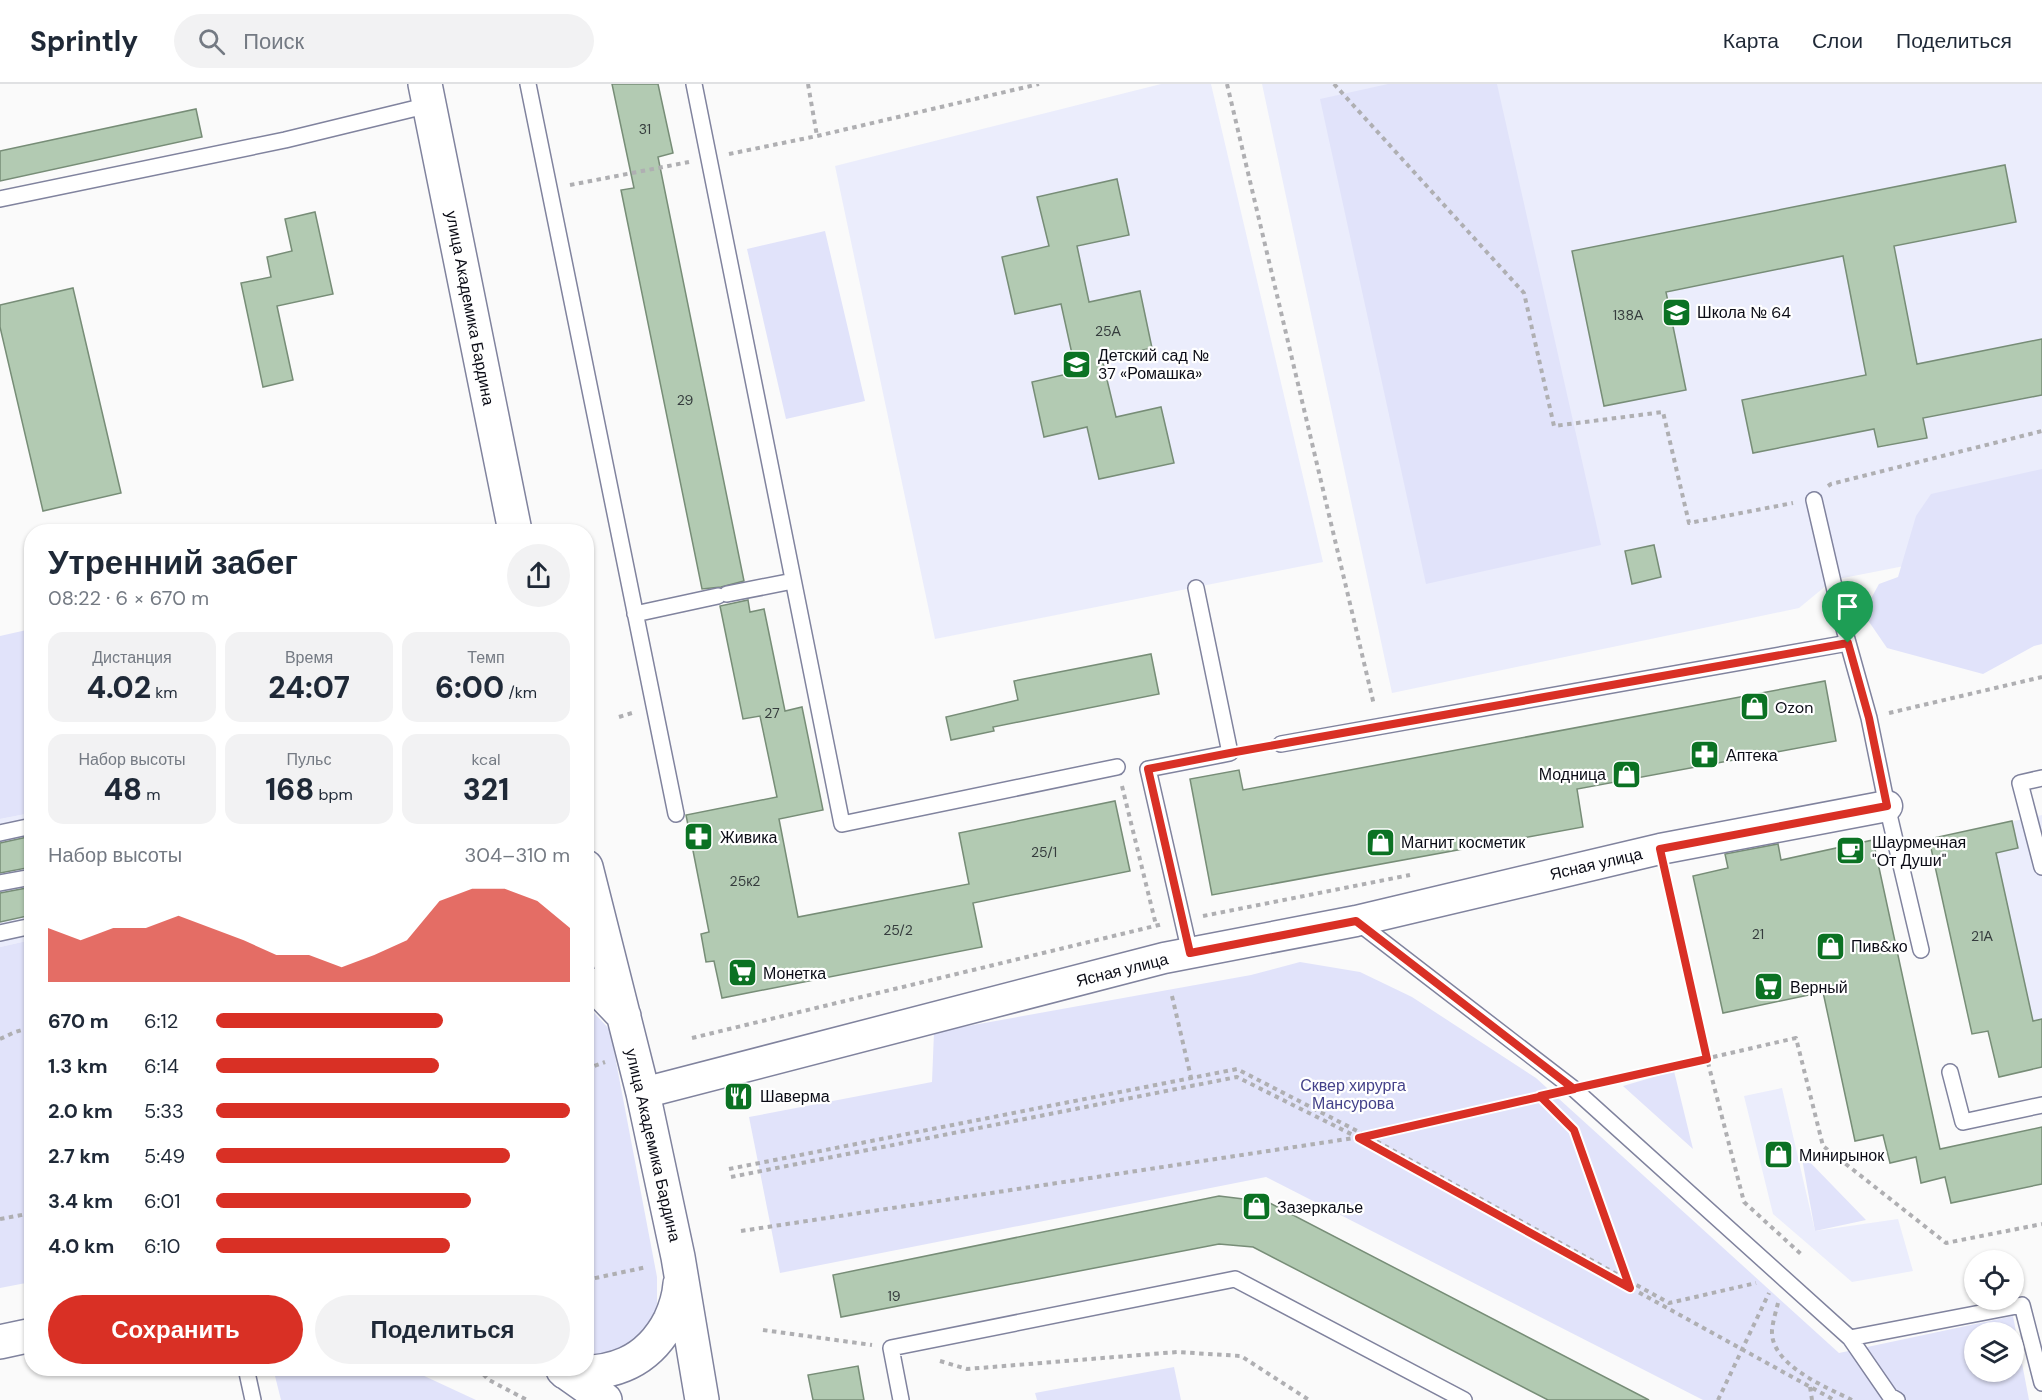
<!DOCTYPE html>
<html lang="ru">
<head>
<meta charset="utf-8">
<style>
	:root { --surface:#fff; --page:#f2f2f3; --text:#1f2937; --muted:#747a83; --line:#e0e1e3; --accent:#d93025 }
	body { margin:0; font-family:"DM Sans",sans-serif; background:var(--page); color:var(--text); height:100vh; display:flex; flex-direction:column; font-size:22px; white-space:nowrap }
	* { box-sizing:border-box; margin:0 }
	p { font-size:20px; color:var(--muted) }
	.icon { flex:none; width:33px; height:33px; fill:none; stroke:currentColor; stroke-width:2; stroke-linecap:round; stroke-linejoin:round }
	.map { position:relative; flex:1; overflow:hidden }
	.side { position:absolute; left:24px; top:440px; width:570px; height:852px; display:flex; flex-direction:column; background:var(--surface); border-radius:24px; box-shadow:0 2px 4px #0004 }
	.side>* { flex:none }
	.controls { position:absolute; left:1964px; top:1166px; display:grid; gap:12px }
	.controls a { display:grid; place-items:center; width:60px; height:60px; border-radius:50%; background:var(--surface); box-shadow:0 2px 4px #0004; font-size:30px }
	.pin { position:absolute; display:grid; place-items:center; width:51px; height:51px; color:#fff; margin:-62px -26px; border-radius:50% 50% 50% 0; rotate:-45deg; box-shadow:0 0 6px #0007 }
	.pin .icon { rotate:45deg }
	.round { display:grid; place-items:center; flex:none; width:63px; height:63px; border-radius:32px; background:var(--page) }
	.headline { display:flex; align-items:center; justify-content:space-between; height:102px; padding:0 24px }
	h1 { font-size:33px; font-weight:800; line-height:45px }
	.stats { display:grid; grid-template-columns:repeat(3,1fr); gap:9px; height:102px; padding:6px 24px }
	.stats div { display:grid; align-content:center; border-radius:15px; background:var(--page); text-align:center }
	.stats b { font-size:30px; font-weight:800 }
	.stats small { font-size:16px; font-weight:400 }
	.stats p { font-size:16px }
	.chart { height:168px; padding:12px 24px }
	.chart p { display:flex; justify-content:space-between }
	.chart svg { width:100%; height:108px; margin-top:6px; fill:var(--accent); opacity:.7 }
	.action { display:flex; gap:12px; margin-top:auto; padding:12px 24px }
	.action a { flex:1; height:69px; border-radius:36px; background:var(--accent); color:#fff; font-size:24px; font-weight:800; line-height:69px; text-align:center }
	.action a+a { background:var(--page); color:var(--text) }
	ul { padding:0 24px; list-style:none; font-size:20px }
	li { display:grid; grid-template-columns:96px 72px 1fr; align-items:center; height:45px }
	li i { height:15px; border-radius:8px; background:var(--accent) }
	header { display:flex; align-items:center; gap:36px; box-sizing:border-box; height:84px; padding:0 30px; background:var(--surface); border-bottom:2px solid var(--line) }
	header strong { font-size:28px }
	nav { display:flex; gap:33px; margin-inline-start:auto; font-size:21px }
	.search { width:420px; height:54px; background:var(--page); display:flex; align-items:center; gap:15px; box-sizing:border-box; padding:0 21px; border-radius:33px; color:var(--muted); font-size:22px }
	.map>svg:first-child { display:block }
	.built { fill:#ebedfc }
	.green { fill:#e1e3fa; fill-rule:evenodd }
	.building { fill:#b2cab2; stroke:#778d77; stroke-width:1.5 }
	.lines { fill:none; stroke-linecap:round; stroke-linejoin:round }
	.lane-casing { stroke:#80839e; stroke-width:18 }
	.street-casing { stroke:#80839e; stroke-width:33 }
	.secondary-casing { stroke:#80839e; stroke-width:36 }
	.path { stroke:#afafb2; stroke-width:4; stroke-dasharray:4.5 4.5; stroke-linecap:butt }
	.lane { stroke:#fff; stroke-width:15 }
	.street { stroke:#fff; stroke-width:30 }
	.secondary { stroke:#fff; stroke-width:33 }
	.route-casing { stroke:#fff; stroke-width:12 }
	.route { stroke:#d93025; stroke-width:8 }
	.labels { text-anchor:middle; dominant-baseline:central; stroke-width:4.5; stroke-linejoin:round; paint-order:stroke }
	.number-label { font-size:14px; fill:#353c3d }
	.street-label { font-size:16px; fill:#0b0c16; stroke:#fff }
	.poi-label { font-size:16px; fill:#0b0c16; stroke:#fff; text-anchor:start }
	.park-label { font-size:16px; fill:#44428a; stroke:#fff }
</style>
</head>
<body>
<header>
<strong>Sprintly</strong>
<div class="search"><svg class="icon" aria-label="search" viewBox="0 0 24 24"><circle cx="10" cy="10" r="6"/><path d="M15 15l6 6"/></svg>Поиск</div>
<nav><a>Карта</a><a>Слои</a><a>Поделиться</a></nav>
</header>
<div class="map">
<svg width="2042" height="1316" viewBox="0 0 2042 1316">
	<rect width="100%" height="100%" fill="#fafafa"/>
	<path class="built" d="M1161 0H1211L1323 478 935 555 835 82Z
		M1262 0H2042V455L1833 496 1799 524 1392 609Z
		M31 729V856L0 863V735Z
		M2042 731V983L1999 993 1988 947 1972 950 1929 755Z
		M1782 1004 1815 1147 1898 1135 1913 1187 1852 1198 1773 1130 1744 1012Z"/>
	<path class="green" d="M1388 0H1497L1601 461 1426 500 1320 15Z
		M825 147 865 317 786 335 747 165Z
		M2042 385V560L2034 562 1983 590 1887 564 1863 529 1879 500 1898 493 1916 432 1931 410Z
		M31 545V729L0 735V552Z
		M31 856V1198L0 1204V863Z
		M1300 878 1360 888 1412 913 1536 994 1839 1269 2013 1232 2029 1316H1703L1266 1093 780 1189 749 1033 932 998 934 948 1251 891ZM1974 1248H2013V1287H1974Z
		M586 920 610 946 657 1193V1221L649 1245 623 1272 586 1275Z
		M1674 987 1693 1065 1623 1002Z
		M1801 1069 1866 1136 1815 1147Z
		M1174 1283 1181 1316H1037L1035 1309Z
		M273 1284H407L476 1316H281Z"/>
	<path class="building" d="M612 0H658L673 69 658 73 744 497 721 503 702 505 621 106 634 104Z
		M196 25 202 53 0 97V67Z
		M2005 81 2016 138 1894 162 1917 280 2042 255V311L1923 334 1927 354 1878 363 1874 345 1753 369 1742 316 1866 291 1843 172 1666 208 1686 306 1604 322 1572 167Z
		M1117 95 1129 151 1077 162 1089 218 1140 207 1152 264 1102 275 1116 333 1161 323 1174 379 1099 395 1087 343 1044 353 1032 298 1076 288 1061 220 1015 230 1002 173 1049 162 1037 113Z
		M315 128 333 210 277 222 293 296 263 303 241 199 271 193 267 173 292 167 285 135Z
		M73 204 121 409 43 427 0 243V221Z
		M1654 461 1661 493 1632 500 1625 467Z
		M748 516 750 528 764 525 785 627 802 623 823 726 779 735 798 833 969 800 959 749 1115 717 1130 787 973 819 982 863 722 914 714 877 706 878 701 850 709 848 686 731 777 713 760 632 743 635 720 522Z
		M1151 570 1159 610 993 643 994 647 951 656 946 633 1018 616 1014 597Z
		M1825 597 1836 657 1577 705 1583 743 1212 811 1190 695 1239 686 1243 706Z
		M2012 737 2018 764 1996 769 2033 937 2042 935V983L1999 993 1988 947 1972 950 1929 755Z
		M32 752V783L0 789V759Z
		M1873 756 1940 1065 2042 1043V1100L1951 1119 1945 1093 1921 1099 1916 1073 1890 1079 1883 1051 1855 1057 1823 908 1723 929 1693 792 1728 784 1725 770 1778 760 1781 776Z
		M32 803V831L0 838V809Z
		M1219 1112 1268 1118 1649 1316H1548L1253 1163 1219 1160 841 1233 833 1191Z
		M858 1282 864 1316H813L808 1291Z"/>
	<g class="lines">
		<defs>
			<path id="lane" d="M528 0 676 730
				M694 0 842 740 1117 683
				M0 115 285 56 429 21
				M1814 416 1843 541 1869 634 1887 722 1921 866
				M727 510 793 497
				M635 530 718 512
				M1281 660 1848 559
				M2042 694 2020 699 2042 783
				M0 749 32 742
				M0 799 32 793
				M1356 837 1574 1005 1850 1254 1890 1312 1897 1316
				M0 849 32 842
				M1190 869 1148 685 1230 669 1196 504
				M1950 988 1963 1038 2042 1021
				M1850 1254 2022 1221 2042 1299
				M246 1284 253 1316
				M901 1316 891 1264 1235 1195 1464 1316"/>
			<path id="street" d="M643 1009 1164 874 1356 837 1660 765 1887 722"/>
			<path id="secondary" d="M425 0 515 447
				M586 783 643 1009 678 1173 702 1316
				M586 899 603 910 624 932
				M0 1258 32 1251
				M563 1286 605 1316
				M565 1288C611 1292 648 1279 670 1236 676 1223 679 1214 680 1200"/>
		</defs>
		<use href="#lane" class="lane-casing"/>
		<use href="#street" class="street-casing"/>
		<use href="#secondary" class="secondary-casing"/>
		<path class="path" d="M808 0 817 52
			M1227 0 1374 621
			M1334 0 1524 209 1554 342 1663 328 1689 439 1793 419
			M729 70 817 52 1039 0
			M570 101 689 78
			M1828 402 1831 400 2042 347
			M1889 629 2042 593
			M619 633 635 628
			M1122 702 1156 841
			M1667 794 1707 975 1744 1118 1802 1171
			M1203 832 1410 791
			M1172 912 1193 1002
			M692 954 1163 840
			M0 955 15 948 32 943
			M586 985 605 978
			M1599 999 1796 954 1823 1062 1946 1159 2042 1140
			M1540 1012 1574 1046 1627 1195
			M729 1085 1237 985 1367 1052 1669 1219 1756 1199
			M731 1093 1237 993 1359 1054 1834 1316
			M0 1135 32 1129
			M741 1147 1367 1052 1545 1011
			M586 1190 587 1196
			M586 1196 647 1183
			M1778 1219C1776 1227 1773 1237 1772 1246 1770 1281 1826 1303 1852 1316
			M763 1246 872 1261
			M940 1277 967 1285 1177 1268 1241 1272 1309 1316
			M477 1284 489 1296 527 1316
			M1810 1303 1812 1316
			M1718 1316 1769 1209"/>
		<use href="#lane" class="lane"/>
		<use href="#street" class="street"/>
		<use href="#secondary" class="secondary"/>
	</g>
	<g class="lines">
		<defs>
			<path id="route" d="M1848 559 1230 669 1148 685 1190 869 1356 837 1574 1005 1359 1054 1630 1204 1574 1046 1540 1012 1707 975 1660 765 1887 722 1869 634 1848 559"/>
		</defs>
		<use href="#route" class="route-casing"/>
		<use href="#route" class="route"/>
	</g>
	<defs>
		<symbol id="school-square" viewBox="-11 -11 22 22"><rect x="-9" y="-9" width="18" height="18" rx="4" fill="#0b7223" stroke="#fff"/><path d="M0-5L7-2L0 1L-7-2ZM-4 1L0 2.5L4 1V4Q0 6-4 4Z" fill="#fff"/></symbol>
		<symbol id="shop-square" viewBox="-11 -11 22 22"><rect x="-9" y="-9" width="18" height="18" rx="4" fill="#0b7223" stroke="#fff"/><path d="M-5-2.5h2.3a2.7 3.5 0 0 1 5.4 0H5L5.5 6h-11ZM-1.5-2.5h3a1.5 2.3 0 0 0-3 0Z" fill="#fff"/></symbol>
		<symbol id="pharmacy-square" viewBox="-11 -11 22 22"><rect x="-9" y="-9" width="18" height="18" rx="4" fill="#0b7223" stroke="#fff"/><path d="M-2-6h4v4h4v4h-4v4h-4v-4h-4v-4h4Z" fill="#fff"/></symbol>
		<symbol id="cafe-square" viewBox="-11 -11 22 22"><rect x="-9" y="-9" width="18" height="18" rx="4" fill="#0b7223" stroke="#fff"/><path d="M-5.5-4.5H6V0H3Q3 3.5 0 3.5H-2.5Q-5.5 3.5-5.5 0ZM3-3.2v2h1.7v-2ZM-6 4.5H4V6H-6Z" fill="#fff"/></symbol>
		<symbol id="supermarket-square" viewBox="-11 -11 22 22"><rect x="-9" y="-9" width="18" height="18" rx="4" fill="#0b7223" stroke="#fff"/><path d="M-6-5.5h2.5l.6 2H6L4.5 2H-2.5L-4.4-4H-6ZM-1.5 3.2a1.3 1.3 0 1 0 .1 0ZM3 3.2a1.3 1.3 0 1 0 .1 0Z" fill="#fff"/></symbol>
		<symbol id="restaurant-square" viewBox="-11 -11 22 22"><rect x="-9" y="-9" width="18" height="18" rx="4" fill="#0b7223" stroke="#fff"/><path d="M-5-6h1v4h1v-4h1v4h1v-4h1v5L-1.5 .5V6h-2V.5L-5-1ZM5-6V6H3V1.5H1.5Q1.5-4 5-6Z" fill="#fff"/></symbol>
	</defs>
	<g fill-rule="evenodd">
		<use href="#school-square" x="1660" y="212" width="33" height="33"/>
		<use href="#school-square" x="1060" y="264" width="33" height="33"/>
		<use href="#shop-square" x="1738" y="606" width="33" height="33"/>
		<use href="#pharmacy-square" x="1688" y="654" width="33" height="33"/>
		<use href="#shop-square" x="1610" y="674" width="33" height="33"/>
		<use href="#pharmacy-square" x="682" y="736" width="33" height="33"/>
		<use href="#shop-square" x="1364" y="742" width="33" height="33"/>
		<use href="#cafe-square" x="1834" y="750" width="33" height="33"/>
		<use href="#shop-square" x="1814" y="846" width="33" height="33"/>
		<use href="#supermarket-square" x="726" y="872" width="33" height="33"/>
		<use href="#supermarket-square" x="1752" y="886" width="33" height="33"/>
		<use href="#restaurant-square" x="722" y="996" width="33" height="33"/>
		<use href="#shop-square" x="1762" y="1054" width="33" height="33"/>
		<use href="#shop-square" x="1240" y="1106" width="33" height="33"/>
	</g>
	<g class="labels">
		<g class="number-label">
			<text x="645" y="45">31</text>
			<text x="1628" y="231">138А</text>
			<text x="1108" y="247">25А</text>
			<text x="685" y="316">29</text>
			<text x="772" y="629">27</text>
			<text x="1044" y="768">25/1</text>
			<text x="745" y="797">25к2</text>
			<text x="898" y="846">25/2</text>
			<text x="1758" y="850">21</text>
			<text x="1982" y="852">21А</text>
			<text x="894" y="1212">19</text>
		</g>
		<g class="street-label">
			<text transform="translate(470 224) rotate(79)">улица Академика Бардина</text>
			<text transform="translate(1596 780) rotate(-13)">Ясная улица</text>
			<text transform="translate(1122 886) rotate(-14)">Ясная улица</text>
			<text transform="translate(653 1061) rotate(77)">улица Академика Бардина</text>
		</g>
		<g class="poi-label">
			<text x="1697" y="228">Школа № 64</text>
			<text x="1098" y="271">Детский сад №<tspan x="1098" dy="18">37 «Ромашка»</tspan></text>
			<text x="1775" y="623">Ozon</text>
			<text x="1726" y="671">Аптека</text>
			<text x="1606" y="690" text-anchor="end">Модница</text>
			<text x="720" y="753">Живика</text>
			<text x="1401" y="758">Магнит косметик</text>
			<text x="1872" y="758">Шаурмечная<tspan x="1872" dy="18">"От Души"</tspan></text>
			<text x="1851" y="862">Пив&amp;ко</text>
			<text x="763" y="889">Монетка</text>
			<text x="1790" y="903">Верный</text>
			<text x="760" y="1012">Шаверма</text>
			<text x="1799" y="1071">Минирынок</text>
			<text x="1277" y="1123">Зазеркалье</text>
		</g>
		<g class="park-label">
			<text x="1353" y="1001">Сквер хирурга<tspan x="1353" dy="18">Мансурова</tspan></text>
		</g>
	</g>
</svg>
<div class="controls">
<a><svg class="icon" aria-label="locate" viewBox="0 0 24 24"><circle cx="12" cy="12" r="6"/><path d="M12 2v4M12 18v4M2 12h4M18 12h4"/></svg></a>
<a><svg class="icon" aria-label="layers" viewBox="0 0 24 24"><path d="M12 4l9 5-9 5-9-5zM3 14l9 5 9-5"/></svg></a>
</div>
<div class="pin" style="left:1848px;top:559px;background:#1e9e55"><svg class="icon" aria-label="arrive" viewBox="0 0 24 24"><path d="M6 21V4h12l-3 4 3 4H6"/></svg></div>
<section class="side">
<div class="headline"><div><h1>Утренний забег</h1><p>08:22 · 6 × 670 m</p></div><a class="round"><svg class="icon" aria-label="share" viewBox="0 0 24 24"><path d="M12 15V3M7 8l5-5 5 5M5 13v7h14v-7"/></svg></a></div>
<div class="stats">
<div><p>Дистанция</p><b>4.02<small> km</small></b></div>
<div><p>Время</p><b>24:07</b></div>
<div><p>Темп</p><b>6:00<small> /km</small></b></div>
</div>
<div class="stats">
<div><p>Набор высоты</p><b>48<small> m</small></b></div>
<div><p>Пульс</p><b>168<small> bpm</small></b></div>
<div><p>kcal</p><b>321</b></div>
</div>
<div class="chart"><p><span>Набор высоты</span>304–310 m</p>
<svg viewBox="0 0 160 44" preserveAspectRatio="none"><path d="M0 44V22L10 27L20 22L30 22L40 17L50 22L60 27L70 33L80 33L90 38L100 33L110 27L120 11L130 6L140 6L150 11L160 22V44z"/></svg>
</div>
<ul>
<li><b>670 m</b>6:12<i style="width:64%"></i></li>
<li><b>1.3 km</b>6:14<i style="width:63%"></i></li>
<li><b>2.0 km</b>5:33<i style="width:100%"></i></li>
<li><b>2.7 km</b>5:49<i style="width:83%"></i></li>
<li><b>3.4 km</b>6:01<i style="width:72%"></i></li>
<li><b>4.0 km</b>6:10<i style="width:66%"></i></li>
</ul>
<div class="action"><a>Сохранить</a><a>Поделиться</a></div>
</section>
</div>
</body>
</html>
